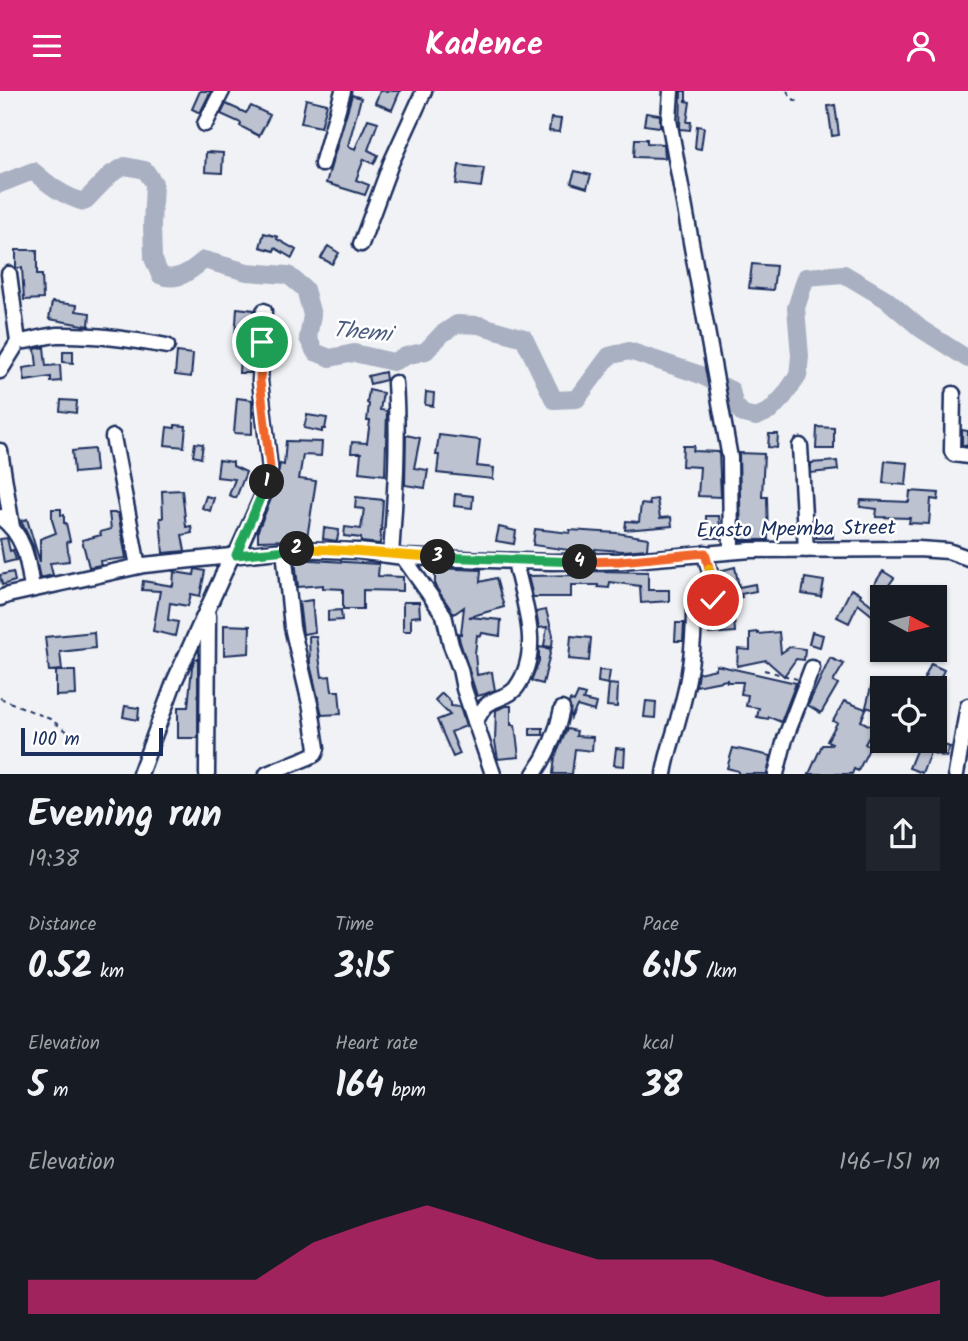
<!DOCTYPE html>
<html lang="en">
<head>
<meta charset="utf-8">
<style>
	:root { --surface:#171b24; --page:#20242c; --text:#f1f3f6; --muted:#9ea1a6; --accent:#db2777 }
	body { margin:0; font-family:Kalam,sans-serif; background:var(--page); color:var(--text); height:100vh; display:flex; flex-direction:column; font-size:26px; white-space:nowrap }
	* { box-sizing:border-box; margin:0 }
	p { font-size:23px; color:var(--muted) }
	.icon { flex:none; width:38px; height:38px; fill:none; stroke:currentColor; stroke-width:2; stroke-linecap:round; stroke-linejoin:round }
	.map { position:relative; height:683px; overflow:hidden }
	.details { display:flex; flex-direction:column; background:var(--surface); flex:1 }
	.details>* { flex:none }
	.needle { width:46px; rotate:97deg }
	.controls { position:absolute; left:870px; top:494px; display:grid; gap:14px }
	.controls a { display:grid; place-items:center; width:77px; height:77px; border-radius:0px; background:var(--surface); box-shadow:0 2px 5px #0004; font-size:35px }
	.scale { position:absolute; left:21px; bottom:18px; width:142px; box-sizing:border-box; padding-left:7px; border:4px solid #1b2f5e; border-top:0; font-size:19px; line-height:24px; white-space:nowrap; color:#1b2f5e; -webkit-text-stroke:5px #fff; paint-order:stroke }
	.pin { position:absolute; display:grid; place-items:center; width:60px; height:60px; color:#fff; margin:-30px; border:4px solid #fff; border-radius:50%; box-shadow:0 2px 7px #0007 }
	.km { position:absolute; width:35px; height:35px; margin:-18px; border-radius:50%; background:#222; color:#fff; font-size:19px; line-height:35px; text-align:center }
	.round { display:grid; place-items:center; flex:none; width:74px; height:74px; border-radius:0px; background:var(--page) }
	.summary { display:flex; align-items:center; justify-content:space-between; height:119px; padding:0 28px }
	h1 { font-size:38px; font-weight:800; line-height:52px }
	.metrics { display:grid; grid-template-columns:repeat(3,1fr); gap:10px; height:119px; padding:7px 28px }
	.metrics div { display:grid; align-content:center }
	.metrics b { font-size:35px; font-weight:800 }
	.metrics small { font-size:19px; font-weight:400 }
	.metrics p { font-size:19px }
	.chart { height:196px; padding:14px 28px }
	.chart p { display:flex; justify-content:space-between }
	.chart svg { width:100%; height:126px; margin-top:7px; fill:var(--accent); opacity:.7 }
	header { display:flex; justify-content:space-between; align-items:center; height:91px; padding:0 28px; background:var(--accent); color:#fff; font-size:32px; font-weight:800 }
	.map>svg:first-child { display:block }
	.lines { fill:none; stroke-linecap:round; stroke-linejoin:round }
	.river { stroke:#a8b0c2; stroke-width:18 }
	.building { fill:#bcc2d0; stroke:#1b2f5e; stroke-width:2 }
	.minor-casing { stroke:#1b2f5e; stroke-width:19 }
	.path { stroke:#1b2f5e; stroke-width:2; stroke-dasharray:5 5; stroke-linecap:butt }
	.minor { stroke:#fff; stroke-width:14 }
	.split-1-casing { stroke:#fff; stroke-width:14 }
	.split-2-casing { stroke:#fff; stroke-width:14 }
	.split-3-casing { stroke:#fff; stroke-width:14 }
	.split-4-casing { stroke:#fff; stroke-width:14 }
	.split-5-casing { stroke:#fff; stroke-width:14 }
	.split-6-casing { stroke:#fff; stroke-width:14 }
	.split-1 { stroke:#f0652b; stroke-width:9 }
	.split-2 { stroke:#22a559; stroke-width:9 }
	.split-3 { stroke:#f5b400; stroke-width:9 }
	.split-4 { stroke:#22a559; stroke-width:9 }
	.split-5 { stroke:#f0652b; stroke-width:9 }
	.split-6 { stroke:#f5b400; stroke-width:9 }
	.labels { text-anchor:middle; dominant-baseline:central; stroke-width:5; stroke-linejoin:round; paint-order:stroke }
	.street-label { font-size:21px; fill:#1b2f5e; stroke:#fff }
	.water-label { font-size:23px; font-style:italic; fill:#4c5c81; stroke:#fff }
</style>
</head>
<body>
<header><svg class="icon" aria-label="menu" viewBox="0 0 24 24"><path d="M4 6h16M4 12h16M4 18h16"/></svg>Kadence<svg class="icon" aria-label="person" viewBox="0 0 24 24"><circle cx="12" cy="8" r="4"/><path d="M4 21q1-7 8-7t8 7"/></svg></header>
<div class="map">
<svg width="968" height="683" viewBox="0 0 968 683">
	<rect width="100%" height="100%" fill="#f1f2f5"/>
	<filter id="ink" filterUnits="userSpaceOnUse"><feTurbulence type="fractalNoise" baseFrequency=".0143" numOctaves="2"/><feDisplacementMap in="SourceGraphic" scale="14" xChannelSelector="R" yChannelSelector="G"/><feConvolveMatrix kernelMatrix="1 2 1 2 8 2 1 2 1" color-interpolation-filters="sRGB"/></filter>
	<g filter="url(#ink)">
		<g class="lines">
			<path class="river" d="M0 93 33 80C49 94 63 105 84 111L111 83 125 75 145 79 154 92 152 134 153 167 160 184C177 192 192 179 204 169L247 181 288 184 305 198 312 224 308 247 315 261 330 267 354 262 393 271 406 265 426 260 442 243 457 233 479 234 524 247 554 309 577 308 609 265 629 260 698 283 731 299 734 313 743 323 756 326 770 320 784 305 798 285 800 265 796 217 806 186 844 183 886 208 921 238 968 268"/>
		</g>
		<path class="building" d="M200 0H211L200 22 192 18Z
			M380 0H400L392 19 375 12Z
			M681 0H686V10L690 11 687 31H691L690 39 680 38Z
			M352 4 361 7 348 55 355 58 368 28 378 31 368 59 378 64 374 73 364 68 356 89 369 94 365 104 326 92Z
			M306 8 327 13 321 36 301 32Z
			M226 13 246 22 251 15 270 24 259 45 240 35 241 32 221 23Z
			M835 14 839 44 832 45 828 15Z
			M646 22 660 24V36L644 34Z
			M551 27 561 28 559 41 549 40Z
			M697 35 704 36 701 58 695 57Z
			M635 48H647V52L664 53 665 67 634 66Z
			M206 61 223 62 222 82 205 81Z
			M459 74 484 77 481 96 456 93Z
			M575 80 591 84 587 97 571 92Z
			M264 142 278 146 277 148 296 159 292 167 275 157 274 160 260 156Z
			M328 155 339 162 332 173 321 167Z
			M16 159H37V184H42L43 208 24 209 22 177H16Z
			M752 173 776 175 773 199 749 197Z
			M52 211 77 214 76 220 90 222 89 235 49 228Z
			M237 217 254 219 251 282H239L241 249 235 248Z
			M44 256 46 275 60 274 61 290 51 291V286L25 290 23 277 37 275 35 258Z
			M63 260H73V272L63 271Z
			M177 261 193 263 191 286 175 284Z
			M385 281 386 289 370 293 368 285Z
			M369 299 383 302 380 319 387 320 385 384 359 381 361 362H351L352 351 367 352 370 330H367L369 313 367 312Z
			M426 301 434 302 433 315 425 314Z
			M237 307 252 309V343L234 342Z
			M61 309 77 310 76 322 60 320Z
			M307 324 327 327 325 338H322V341L304 337Z
			M175 334 186 335 184 356 165 354 167 336 175 337Z
			M817 336 834 337V358H816Z
			M962 339 968 340V355L962 354Z
			M769 343H778L777 357 768 356Z
			M406 344 420 347 414 377 428 379 425 397 405 394Z
			M439 344 480 349 477 375 494 377 493 388 437 382 439 364H436Z
			M286 350 322 351 321 365 303 364 299 388 316 390 307 447 293 445 292 449 258 450V439L274 401 280 373 284 374Z
			M195 352 203 353 201 367 193 365Z
			M683 355H694L693 360 719 361 721 406 698 405 700 376 682 375Z
			M94 358 96 380 74 382 72 360Z
			M739 362 764 363 762 406H767L768 449H741Z
			M219 369 233 371V375L246 381 236 407 229 404 235 388 217 386Z
			M837 370 838 379 811 382V372Z
			M885 370 908 372 906 394 883 392Z
			M182 399 186 436 191 435 192 442 182 444 185 460 163 462 160 427H163L162 400Z
			M910 400 939 402 938 409 931 408 929 433 909 432 910 427 876 426 877 418 860 416 861 409 909 411Z
			M455 403 473 405 472 417 454 415Z
			M206 405 214 407 210 420 202 417Z
			M356 406 383 409 380 453 361 451V447L344 445 345 436 361 438 364 418 355 417Z
			M657 408 660 427 671 426 672 435 625 439 626 430 639 431 641 413 650 414 649 409Z
			M52 418H61V424H64V432H66L70 450 67 451 69 470 50 472 53 484 40 487 33 455 21 430 27 428 40 471V448L56 442 52 429Z
			M109 422H118L126 467 100 470 101 474 89 476 82 449 101 444 100 441 111 438Z
			M706 425H719L721 447H706Z
			M817 433H833V447H816Z
			M499 436 516 440 514 453 496 450Z
			M324 437 339 439 337 450 323 448Z
			M535 438 570 442V439L617 442 648 447 647 458 623 460 595 458V461H569V459L533 454Z
			M7 447 10 460 13 459 16 469 4 472 0 448Z
			M295 468 379 473 378 485 403 486V500L363 499V518H343V498L323 497V494L298 496Z
			M735 476 739 496 755 493 756 500 741 503 742 506 733 508 735 541 709 543 708 527 721 526 720 515 725 506 719 480Z
			M435 477 481 479 480 491 496 487 504 516 469 526 501 529 500 545 482 542 481 545 477 544 475 563 477 584 492 581 493 588 495 599 485 603 477 605 460 551 458 542 461 543 464 516 454 523 435 495Z
			M195 478 205 480 200 505 191 503 188 515 170 512 168 529 178 531 175 545 153 540 160 500 142 499 143 490 173 495 174 481 194 484Z
			M596 480 648 481V499H669V510L641 512 640 495 610 491 609 497 598 496V494H571V506H533L528 485 580 484V481Z
			M883 480 894 487 883 502 873 495Z
			M13 481 15 490 2 494 0 484Z
			M805 487 824 490 821 506 802 503Z
			M851 498 861 503 860 505 882 522 878 529 858 513 849 532 837 526Z
			M312 509 315 541 303 543 299 511Z
			M403 511H419L420 525 411 526V540H403Z
			M341 519 342 529 328 530V520Z
			M546 519 553 544 552 556 544 555 547 536 539 537 536 521Z
			M676 532H684L683 550H675Z
			M224 534 250 535 249 562 224 564Z
			M94 541 95 557 60 561 62 579 49 580 45 546Z
			M758 541V543L779 541 781 562 790 556 805 558 804 569 796 568 784 585 766 569 737 575 738 558 750 559V542Z
			M812 541 823 544 820 556 809 553Z
			M309 545H316L322 586 330 585 332 600H339L341 623 322 624 310 573Z
			M571 545 591 547 589 570 569 568Z
			M539 556 551 558 543 593 531 590 539 570Z
			M830 567 844 573 833 591 838 593 821 622 808 614Z
			M195 568H198V647H178V616H188L192 576Z
			M931 573 944 579 936 597H920Z
			M716 574 796 592 781 631 769 626 768 628 757 626 759 617 746 615 748 604 741 603 743 591H727V589L696 595 698 582 716 578Z
			M599 579 610 580 608 593 598 591Z
			M56 580H75L76 604 56 605Z
			M609 593 618 594 617 616 607 615Z
			M871 596 882 599 879 620 866 616Z
			M442 602 451 611V615L460 616 466 635 451 641 460 663 453 666 437 629 450 624 435 609Z
			M578 602 585 604 583 609 596 612 594 620 577 615 571 627 569 612 570 609 574 611Z
			M646 610 656 611 655 627 644 626Z
			M844 610 866 618 861 630 874 637 865 653 870 656 858 680 854 678 852 683H809L822 654H831L832 652 827 650 837 632 833 630Z
			M125 615 139 617 138 629 123 626Z
			M506 615H511V634H515L519 666 498 668 495 651 496 619Z
			M530 637H543V644H530Z
			M567 638 577 640 576 645 593 646 592 660 575 658 572 683H553L555 666Z
			M913 649H937V652L950 656 946 666 930 661 922 682 909 677 917 657 912 655Z
			M616 657 625 658 624 675 614 674Z
			M733 657 771 665 767 683H738V680L727 677Z"/>
		<g class="lines">
			<defs>
				<path id="minor" d="M671 0 669 29 730 367 731 460
					M205 33 222 0
					M322 73 343 0
					M361 153 391 72 424 0
					M18 251C31 250 44 245 57 244 94 243 131 248 167 255
					M0 280 18 251 9 183
					M953 303 952 360 954 363 968 365
					M113 346 138 475
					M800 355 806 459
					M0 360 12 436
					M0 426C25 444 28 470 32 498
					M236 464 265 399 270 378 260 290 264 220
					M391 464C395 406 399 350 395 292
					M403 466 444 524 451 554 460 578 464 598 493 683
					M0 507 8 504 144 474 297 458 358 460 403 466 551 471 620 470 751 459 918 458 948 460 968 467
					M475 631C479 625 482 617 488 613 497 606 509 606 516 597 544 559 523 511 515 470
					M140 683 175 589 232 464
					M207 683 208 524
					M267 683 309 666 315 663 317 657 311 617 292 536 284 459
					M534 683C548 662 557 643 562 618
					M664 683C667 663 674 645 679 625 689 592 694 553 694 518L696 514 713 509 716 505 705 462
					M776 683 785 648 812 577
					M956 683 968 615"/>
			</defs>
			<use href="#minor" class="minor-casing"/>
			<path class="path" d="M787 0 793 8 801 12
				M764 579 797 588
				M0 607 50 628 76 647"/>
			<use href="#minor" class="minor"/>
		</g>
	</g>
	<g class="lines" filter="url(#ink)">
		<defs>
			<path id="split-1" d="M262 251 260 290 270 377 267 391"/>
			<path id="split-2" d="M267 391 236 464 297 458"/>
			<path id="split-3" d="M297 458C345 457 391 465 438 466"/>
			<path id="split-4" d="M438 466 580 471"/>
			<path id="split-5" d="M580 471 620 470 705 462 709 477"/>
			<path id="split-6" d="M709 477 716 505 713 509"/>
		</defs>
		<use href="#split-1" class="split-1-casing"/>
		<use href="#split-2" class="split-2-casing"/>
		<use href="#split-3" class="split-3-casing"/>
		<use href="#split-4" class="split-4-casing"/>
		<use href="#split-5" class="split-5-casing"/>
		<use href="#split-6" class="split-6-casing"/>
		<use href="#split-1" class="split-1"/>
		<use href="#split-2" class="split-2"/>
		<use href="#split-3" class="split-3"/>
		<use href="#split-4" class="split-4"/>
		<use href="#split-5" class="split-5"/>
		<use href="#split-6" class="split-6"/>
	</g>
	<g class="labels">
		<g class="street-label">
			<text transform="translate(796 439) rotate(-1)">Erasto Mpemba Street</text>
		</g>
		<g class="water-label">
			<text transform="translate(362 242) rotate(5)">Themi</text>
		</g>
	</g>
</svg>
<div class="controls">
<a><svg class="needle" viewBox="-14 -14 28 28"><path d="M0-13l5 13h-10z" fill="#e53935"/><path d="M0 13l5-13h-10z" fill="#9ea1a6"/></svg></a>
<a><svg class="icon" aria-label="locate" viewBox="0 0 24 24"><circle cx="12" cy="12" r="6"/><path d="M12 2v4M12 18v4M2 12h4M18 12h4"/></svg></a>
</div>
<div class="scale">100 m</div>
<div class="pin" style="left:262px;top:251px;background:#1e9e55"><svg class="icon" aria-label="arrive" viewBox="0 0 24 24"><path d="M6 21V4h12l-3 4 3 4H6"/></svg></div>
<div class="pin" style="left:713px;top:509px;background:#d93025"><svg class="icon" aria-label="check" viewBox="0 0 24 24"><path d="M5 12l5 5 9-10"/></svg></div>
<b class="km" style="left:267px;top:391px">1</b>
<b class="km" style="left:297px;top:458px">2</b>
<b class="km" style="left:438px;top:466px">3</b>
<b class="km" style="left:580px;top:471px">4</b>
</div>
<section class="details">
<div class="summary"><div><h1>Evening run</h1><p>19:38</p></div><a class="round"><svg class="icon" aria-label="share" viewBox="0 0 24 24"><path d="M12 15V3M7 8l5-5 5 5M5 13v7h14v-7"/></svg></a></div>
<div class="metrics">
<div><p>Distance</p><b>0.52<small> km</small></b></div>
<div><p>Time</p><b>3:15</b></div>
<div><p>Pace</p><b>6:15<small> /km</small></b></div>
</div>
<div class="metrics">
<div><p>Elevation</p><b>5<small> m</small></b></div>
<div><p>Heart rate</p><b>164<small> bpm</small></b></div>
<div><p>kcal</p><b>38</b></div>
</div>
<div class="chart"><p><span>Elevation</span>146–151 m</p>
<svg viewBox="0 0 160 44" preserveAspectRatio="none"><path d="M0 44V32L10 32L20 32L30 32L40 32L50 19L60 12L70 6L80 12L90 19L100 25L110 25L120 25L130 32L140 38L150 38L160 32V44z"/></svg>
</div>
</section>
</body>
</html>
